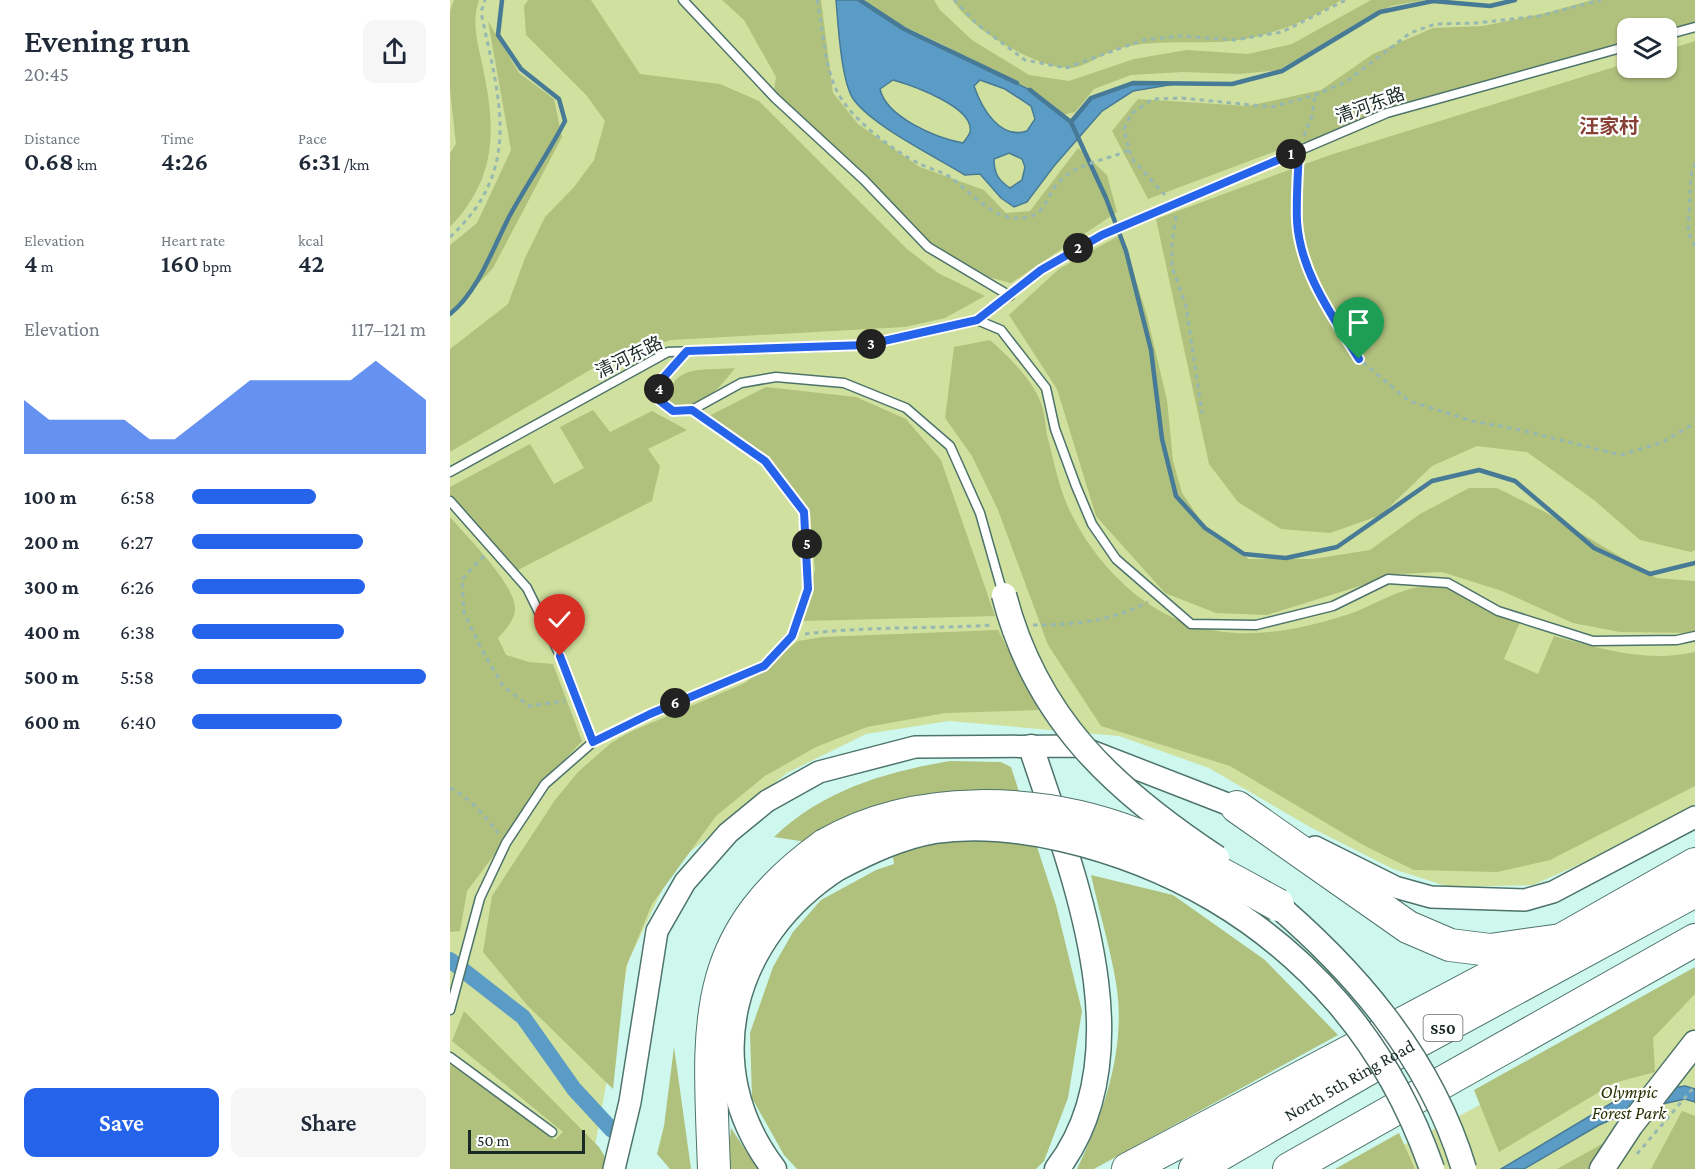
<!DOCTYPE html>
<html lang="en">
<head>
<meta charset="utf-8">
<style>
	:root { --surface:#fff; --page:#f6f6f7; --text:#1f2937; --muted:#747a83; --accent:#2563eb }
	body { margin:0; font-family:"Crimson Pro","Noto Sans SC",serif; background:var(--page); color:var(--text); height:100vh; display:flex; flex-direction:column; font-size:22px; white-space:nowrap }
	* { box-sizing:border-box; margin:0 }
	p { font-size:20px; color:var(--muted) }
	.icon { flex:none; width:33px; height:33px; fill:none; stroke:currentColor; stroke-width:2; stroke-linecap:round; stroke-linejoin:round }
	.map { position:relative; flex:1; overflow:hidden }
	.drawer { display:flex; flex-direction:column; background:var(--surface); width:450px }
	.drawer>* { flex:none }
	.fabs { position:absolute; left:1167px; top:18px; display:grid; gap:12px }
	.fabs a { display:grid; place-items:center; width:60px; height:60px; border-radius:12px; background:var(--surface); box-shadow:0 2px 4px #0004; font-size:30px }
	.scale { position:absolute; left:18px; bottom:15px; width:117px; box-sizing:border-box; padding-left:6px; border:3px solid #192925; border-top:0; font-size:16px; line-height:21px; white-space:nowrap; color:#192925; -webkit-text-stroke:4px #fff; paint-order:stroke }
	.pin { position:absolute; display:grid; place-items:center; width:51px; height:51px; color:#fff; margin:-62px -26px; border-radius:50% 50% 50% 0; rotate:-45deg; box-shadow:0 0 6px #0007 }
	.pin .icon { rotate:45deg }
	.km { position:absolute; width:30px; height:30px; margin:-15px; border-radius:50%; background:#222; color:#fff; font-size:16px; line-height:30px; text-align:center }
	.round { display:grid; place-items:center; flex:none; width:63px; height:63px; border-radius:12px; background:var(--page) }
	.summary { display:flex; align-items:center; justify-content:space-between; height:102px; padding:0 24px }
	h1 { font-size:33px; font-weight:600; line-height:45px }
	.stats { display:grid; grid-template-columns:repeat(3,1fr); gap:9px; height:102px; padding:6px 24px }
	.stats div { display:grid; align-content:center }
	.stats b { font-size:26px; font-weight:600 }
	.stats small { font-size:16px; font-weight:400 }
	.stats p { font-size:16px }
	.chart { height:168px; padding:12px 24px }
	.chart p { display:flex; justify-content:space-between }
	.chart svg { width:100%; height:108px; margin-top:6px; fill:var(--accent); opacity:.7 }
	.primary-button { display:flex; gap:12px; margin-top:auto; padding:12px 24px }
	.primary-button a { flex:1; height:69px; border-radius:12px; background:var(--accent); color:#fff; font-size:24px; font-weight:600; line-height:69px; text-align:center }
	.primary-button a+a { background:var(--page); color:var(--text) }
	ul { padding:0 24px; list-style:none; font-size:20px }
	li { display:grid; grid-template-columns:96px 72px 1fr; align-items:center; height:45px }
	li i { height:15px; border-radius:8px; background:var(--accent) }
	main { display:flex; flex:1; min-height:0 }
	.map>svg:first-child { display:block }
	.green { fill:#d0e09e; fill-rule:evenodd }
	.forest { fill:#b0c07d }
	.water { fill:#5b9cc6; stroke:#477a96; stroke-width:1.5; fill-rule:evenodd }
	.lines { fill:none; stroke-linecap:round; stroke-linejoin:round }
	.stream { stroke:#477a96; stroke-width:4.5 }
	.canal { stroke:#5b9cc6; stroke-width:16 }
	.service-casing { stroke:#4d736b; stroke-width:11 }
	.tertiary-casing { stroke:#4d736b; stroke-width:24 }
	.secondary-casing { stroke:#4d736b; stroke-width:27 }
	.motorway-casing { stroke:#4d736b; stroke-width:34 }
	.path { stroke:#96b8b0; stroke-width:3; stroke-dasharray:4.5 4.5; stroke-linecap:butt }
	.service { stroke:#fff; stroke-width:8 }
	.tertiary { stroke:#fff; stroke-width:21 }
	.secondary { stroke:#fff; stroke-width:24 }
	.motorway { stroke:#fff; stroke-width:32 }
	.secondary-bridge-casing { stroke:#4d736b; stroke-width:27; stroke-linecap:butt }
	.motorway-bridge-casing { stroke:#4d736b; stroke-width:34; stroke-linecap:butt }
	.path-bridge { stroke:#96b8b0; stroke-width:3; stroke-dasharray:4.5 4.5; stroke-linecap:butt }
	.secondary-bridge { stroke:#fff; stroke-width:24 }
	.motorway-bridge { stroke:#fff; stroke-width:32 }
	.route-casing { stroke:#fff; stroke-width:12 }
	.route { stroke:#2563eb; stroke-width:8 }
	.labels { text-anchor:middle; dominant-baseline:central; stroke-width:4.5; stroke-linejoin:round; paint-order:stroke }
	.shield { fill:#fff; stroke:#5e6966; stroke-width:1.5 }
	.shield-label { font-size:16px; font-weight:bold; fill:#192925 }
	.street-label { font-size:18px; fill:#192925; stroke:#fff }
	.park-label { font-size:18px; font-style:italic; fill:#283100; stroke:#fff }
	.neighbourhood-label { font-size:20px; font-weight:bold; fill:#874035; stroke:#fff }
</style>
</head>
<body>
<main>
<section class="drawer">
<div class="summary"><div><h1>Evening run</h1><p>20:45</p></div><a class="round"><svg class="icon" aria-label="share" viewBox="0 0 24 24"><path d="M12 15V3M7 8l5-5 5 5M5 13v7h14v-7"/></svg></a></div>
<div class="stats">
<div><p>Distance</p><b>0.68<small> km</small></b></div>
<div><p>Time</p><b>4:26</b></div>
<div><p>Pace</p><b>6:31<small> /km</small></b></div>
</div>
<div class="stats">
<div><p>Elevation</p><b>4<small> m</small></b></div>
<div><p>Heart rate</p><b>160<small> bpm</small></b></div>
<div><p>kcal</p><b>42</b></div>
</div>
<div class="chart"><p><span>Elevation</span>117–121 m</p>
<svg viewBox="0 0 160 44" preserveAspectRatio="none"><path d="M0 44V22L10 30L20 30L30 30L40 30L50 38L60 38L70 30L80 22L90 14L100 14L110 14L120 14L130 14L140 6L150 14L160 22V44z"/></svg>
</div>
<ul>
<li><b>100 m</b>6:58<i style="width:53%"></i></li>
<li><b>200 m</b>6:27<i style="width:73%"></i></li>
<li><b>300 m</b>6:26<i style="width:74%"></i></li>
<li><b>400 m</b>6:38<i style="width:65%"></i></li>
<li><b>500 m</b>5:58<i style="width:100%"></i></li>
<li><b>600 m</b>6:40<i style="width:64%"></i></li>
</ul>
<div class="primary-button"><a>Save</a><a>Share</a></div>
</section>
<div class="map">
<svg width="1245" height="1169" viewBox="0 0 1245 1169">
	<rect width="100%" height="100%" fill="#cef8ee"/>
	<path class="green" d="M0 0H1245V804L1153 854 1083 885 999 887 943 869 860 827 759 768 669 736 499 721 416 734 337 773 224 865 178 962 141 1169H0ZM1178 28H1216V68H1178Z
		M1245 992V1169H908Z"/>
	<path class="forest" d="M4 0H29C21 25 28 43 33 68 46 130 47 178 0 227V153L6 144 0 91V11Z
		M78 0H141L190 74 270 84 309 101 457 249 488 273 535 296 495 318 455 327 221 340 152 363 0 452V349L58 304 75 258 95 217 124 187 144 160 155 121 137 96 76 35 74 6Z
		M272 0H371L383 93 408 124 470 167 534 190 556 213 580 211 628 148 657 175 667 212 561 283 530 275 477 247 324 91 326 77 294 20Z
		M407 0H484L490 10 522 40 579 75 619 81 684 59 737 50 798 54 842 44 921 0H975L941 6 828 70 790 74 733 72 681 75 644 89 625 112 605 117 498 47 460 29 429 25Z
		M503 0H891C856 23 808 41 766 42 733 43 702 40 670 48 654 52 635 68 619 68 586 68 519 28 503 0Z
		M1142 0H1245V23L1217 31 1216 28H1178L1177 44 834 148 698 199 662 131 688 99 798 106 871 90 923 54 983 28 1033 26 1096 13Z
		M38 21 69 73 104 99 112 137 43 268 0 314V245L27 223 61 150Z
		M1245 41V550L1241 552 1190 540 1144 500 1077 452 1027 446 982 466 931 515 880 533 831 529 788 502 759 464 706 219 880 155 1177 63 1178 68H1216L1217 50Z
		M672 234 697 316 717 400 723 461 732 493 760 534 799 559H863L920 550 970 514 1019 488H1047L1097 513 1206 578 1245 581V633L1170 632 1123 623 1052 591 992 572 948 574 817 615 766 613 715 593 646 516 607 389 559 315 609 269Z
		M540 340C559 357 582 379 591 403 596 416 595 431 599 443 605 466 610 492 621 513 636 545 664 579 693 600 755 645 823 638 893 616 924 607 949 586 982 586 1012 586 1045 610 1070 622L1054 659 1088 674 1104 636C1151 649 1197 663 1245 652V786L1100 860 1047 872 964 870 915 846 780 766 651 726 598 645 548 510 522 456 495 418 504 347Z
		M285 368C267 391 257 403 227 407L217 400C224 363 253 371 285 368Z
		M316 387 406 397 456 419 491 460 545 616 353 621 365 569 360 521 350 502 319 461 257 417Z
		M143 410 160 432 202 411 237 430 198 449 210 466 202 501 68 570 0 496V487L80 444 104 484 134 468 110 427Z
		M0 517C17 537 63 582 65 607 66 619 55 630 48 638L56 655 79 662 103 664 132 741 83 794 48 850 17 891 10 931 0 932Z
		M548 630 589 710 495 713 417 727 366 747 315 776 266 816 202 904 176 967 163 1089 77 1005 33 952 42 896 105 800 128 772 161 743 180 732 295 683 348 641 372 637Z
		M500 761 551 762 561 767 606 905 632 1011 618 1098 594 1161 586 1169H347L334 1155 302 1098 300 1033 323 967 343 932 371 900 426 870 444 864 434 806 356 842 324 837C373 790 435 772 500 761Z
		M641 875 723 895 815 960 888 1035 644 1169H627C654 1113 677 1046 666 983 660 947 649 911 641 875Z
		M1245 967V994L1203 1038 1205 1072 1164 1083 1049 1152 1024 1090Z
		M14 1011 149 1147 160 1165 158 1169H0V1062L105 1140 113 1132 2 1041Z
		M224 1047 241 1169H220L207 1154 214 1126Z
		M1232 1111 1245 1116V1169H1201Z
		M281 1128 308 1169H277Z
		M949 1133 965 1169H885Z
		M1161 1139 1143 1169H1107Z"/>
	<path class="water" d="M386 0H410L454 29 582 91 621 122 641 98 683 83 725 84 683 91 652 111 604 166 577 202 564 207 551 198 530 174 515 175C486 157 423 126 404 100 391 83 388 22 386 0ZM443 80C461 85 525 107 520 132 519 136 515 140 513 143 486 138 436 117 430 89ZM530 80 555 89 581 106 585 119 577 131C550 140 532 109 524 86ZM559 153 572 159 575 167 572 180 560 188C548 180 544 173 544 159Z
		M1235 1086 1245 1089V1102L1235 1099 1181 1111 1149 1125 1074 1169H1051L1175 1095Z"/>
	<g class="lines">
		<path class="stream" d="M410 0 454 29 567 83
			M580 90 621 122 641 98 683 83 782 84 832 71 930 12 983 1 1040 6 1065 0
			M621 122 656 198 676 251 701 350 712 439 726 496 755 528 794 554 836 558 887 547 982 481 1029 470 1065 481 1144 548 1200 574 1245 563
			M0 314C28 292 43 248 59 217 77 184 98 154 115 121L109 99 71 69 48 35 52 0"/>
		<path class="canal" d="M0 960 73 1017 124 1089 162 1130"/>
		<defs>
			<path id="service" d="M233 0 325 98 414 180 478 247 560 296
				M1216 35 1245 27
				M527 320 551 330 596 388 605 429 626 486 642 524 666 559 741 624 806 625 883 606 938 579 998 583 1048 611 1143 641 1227 640 1245 636
				M242 410 291 383 326 377 394 383 456 408 500 446 530 513 553 594
				M0 472 218 352 416 345 527 320 591 270 652 235 937 113 1178 46
				M0 501 77 588 110 655 143 742
				M0 1010 30 898 56 843 95 784 143 742 200 714 314 666 342 636 358 589 354 512 315 461 242 410 223 411 210 401 213 378 237 351
				M0 1057 102 1132"/>
			<path id="tertiary" d="M865 847 945 887 981 897 1075 900 1103 892 1245 817
				M164 1169 180 1102 207 931 235 882 278 833 317 801 369 772 465 747 628 746 798 812"/>
			<path id="secondary" d="M581 747C621 869 697 1051 607 1169
				M324 1169C245 1065 282 936 388 868
				M1152 1169 1181 1125 1245 1043"/>
			<g id="motorway">
				<path d="M787 807 958 927 1000 945 1040 950 1111 940 1245 864"/>
				<path d="M264 1169C259 1027 246 937 375 845"/>
				<path d="M678 1169 1089 951"/>
				<path id="s1" d="M745 1169 930 1062 1245 891"/>
				<path d="M839 1169 1245 940"/>
			</g>
		</defs>
		<use href="#service" class="service-casing"/>
		<use href="#tertiary" class="tertiary-casing"/>
		<use href="#secondary" class="secondary-casing"/>
		<use href="#motorway" class="motorway-casing"/>
		<path class="path" d="M367 0C373 29 374 63 386 89 399 118 442 150 470 164 480 169 491 171 500 177 521 192 544 222 573 218 597 216 596 194 610 181 629 162 655 161 679 150L674 129 681 114 703 99 732 98 822 107 865 95 896 82 960 33 985 24 1027 23 1089 16 1151 0
			M504 0 528 25 575 60 616 68 693 40 732 36 784 40 832 32 896 0
			M854 136 862 116 865 95
			M679 150 683 160 715 195
			M849 163 847 223 859 273 878 309 909 359 959 401 1022 421 1066 429 1171 455 1213 442 1245 423
			M1245 163 1241 175 1238 232 1245 246
			M726 216 722 242V267L736 306 752 413
			M0 237C74 169 49 99 31 12L35 0
			M34 556 12 579 14 613 32 650 53 686 79 706 115 701
			M583 625C624 625 662 621 698 602
			M355 634C418 626 481 629 543 625
			M0 788C19 797 36 817 48 833
			M1187 1154 1245 1086"/>
		<use href="#service" class="service"/>
		<use href="#tertiary" class="tertiary"/>
		<use href="#secondary" class="secondary"/>
		<use href="#motorway" class="motorway"/>
		<defs>
			<path id="secondary-bridge" d="M554 595C586 719 664 790 767 858
				M388 868C419 852 450 837 485 831 526 825 572 830 612 839 720 864 816 919 889 1004 930 1052 961 1109 982 1169
				M814 894C903 968 980 1056 1014 1169"/>
			<path id="motorway-bridge" d="M375 845C465 793 589 797 685 834 735 853 781 879 828 905"/>
		</defs>
		<use href="#secondary-bridge" class="secondary-bridge-casing"/>
		<use href="#motorway-bridge" class="motorway-bridge-casing"/>
		<path class="path-bridge" d="M716 207 731 201"/>
		<use href="#secondary-bridge" class="secondary-bridge"/>
		<use href="#motorway-bridge" class="motorway-bridge"/>
	</g>
	<g class="lines">
		<defs>
			<path id="route" d="M110 656 143 742 200 714 314 666 342 636 358 589 354 512 315 461 242 410 223 411 210 401 213 378 237 351 416 345 527 320 591 270 652 235 849 151C848 174 846 198 847 221 850 272 883 317 909 359"/>
		</defs>
		<use href="#route" class="route-casing"/>
		<use href="#route" class="route"/>
	</g>
	<g class="labels">
		<rect class="shield" x="973.5" y="1015" width="39" height="26" rx="4.5"/>
		<g class="shield-label">
			<text x="993" y="1028">S50</text>
		</g>
		<g class="street-label">
			<text transform="translate(920 105) rotate(-20)">清河东路</text>
			<text transform="translate(179 357) rotate(-26)">清河东路</text>
			<text stroke="none"><textPath href="#s1" startOffset="178">North 5th Ring Road</textPath></text>
		</g>
		<g class="park-label">
			<text x="1179" y="1092">Olympic<tspan x="1179" dy="21">Forest Park</tspan></text>
		</g>
		<g class="neighbourhood-label">
			<text x="1159" y="126">汪家村</text>
		</g>
	</g>
</svg>
<div class="fabs">
<a><svg class="icon" aria-label="layers" viewBox="0 0 24 24"><path d="M12 4l9 5-9 5-9-5zM3 14l9 5 9-5"/></svg></a>
</div>
<div class="scale">50 m</div>
<div class="pin" style="left:909px;top:359px;background:#1e9e55"><svg class="icon" aria-label="arrive" viewBox="0 0 24 24"><path d="M6 21V4h12l-3 4 3 4H6"/></svg></div>
<div class="pin" style="left:110px;top:656px;background:#d93025"><svg class="icon" aria-label="check" viewBox="0 0 24 24"><path d="M5 12l5 5 9-10"/></svg></div>
<b class="km" style="left:841px;top:154px">1</b>
<b class="km" style="left:628px;top:248px">2</b>
<b class="km" style="left:421px;top:344px">3</b>
<b class="km" style="left:209px;top:389px">4</b>
<b class="km" style="left:357px;top:544px">5</b>
<b class="km" style="left:225px;top:703px">6</b>
</div>
</main>
</body>
</html>
